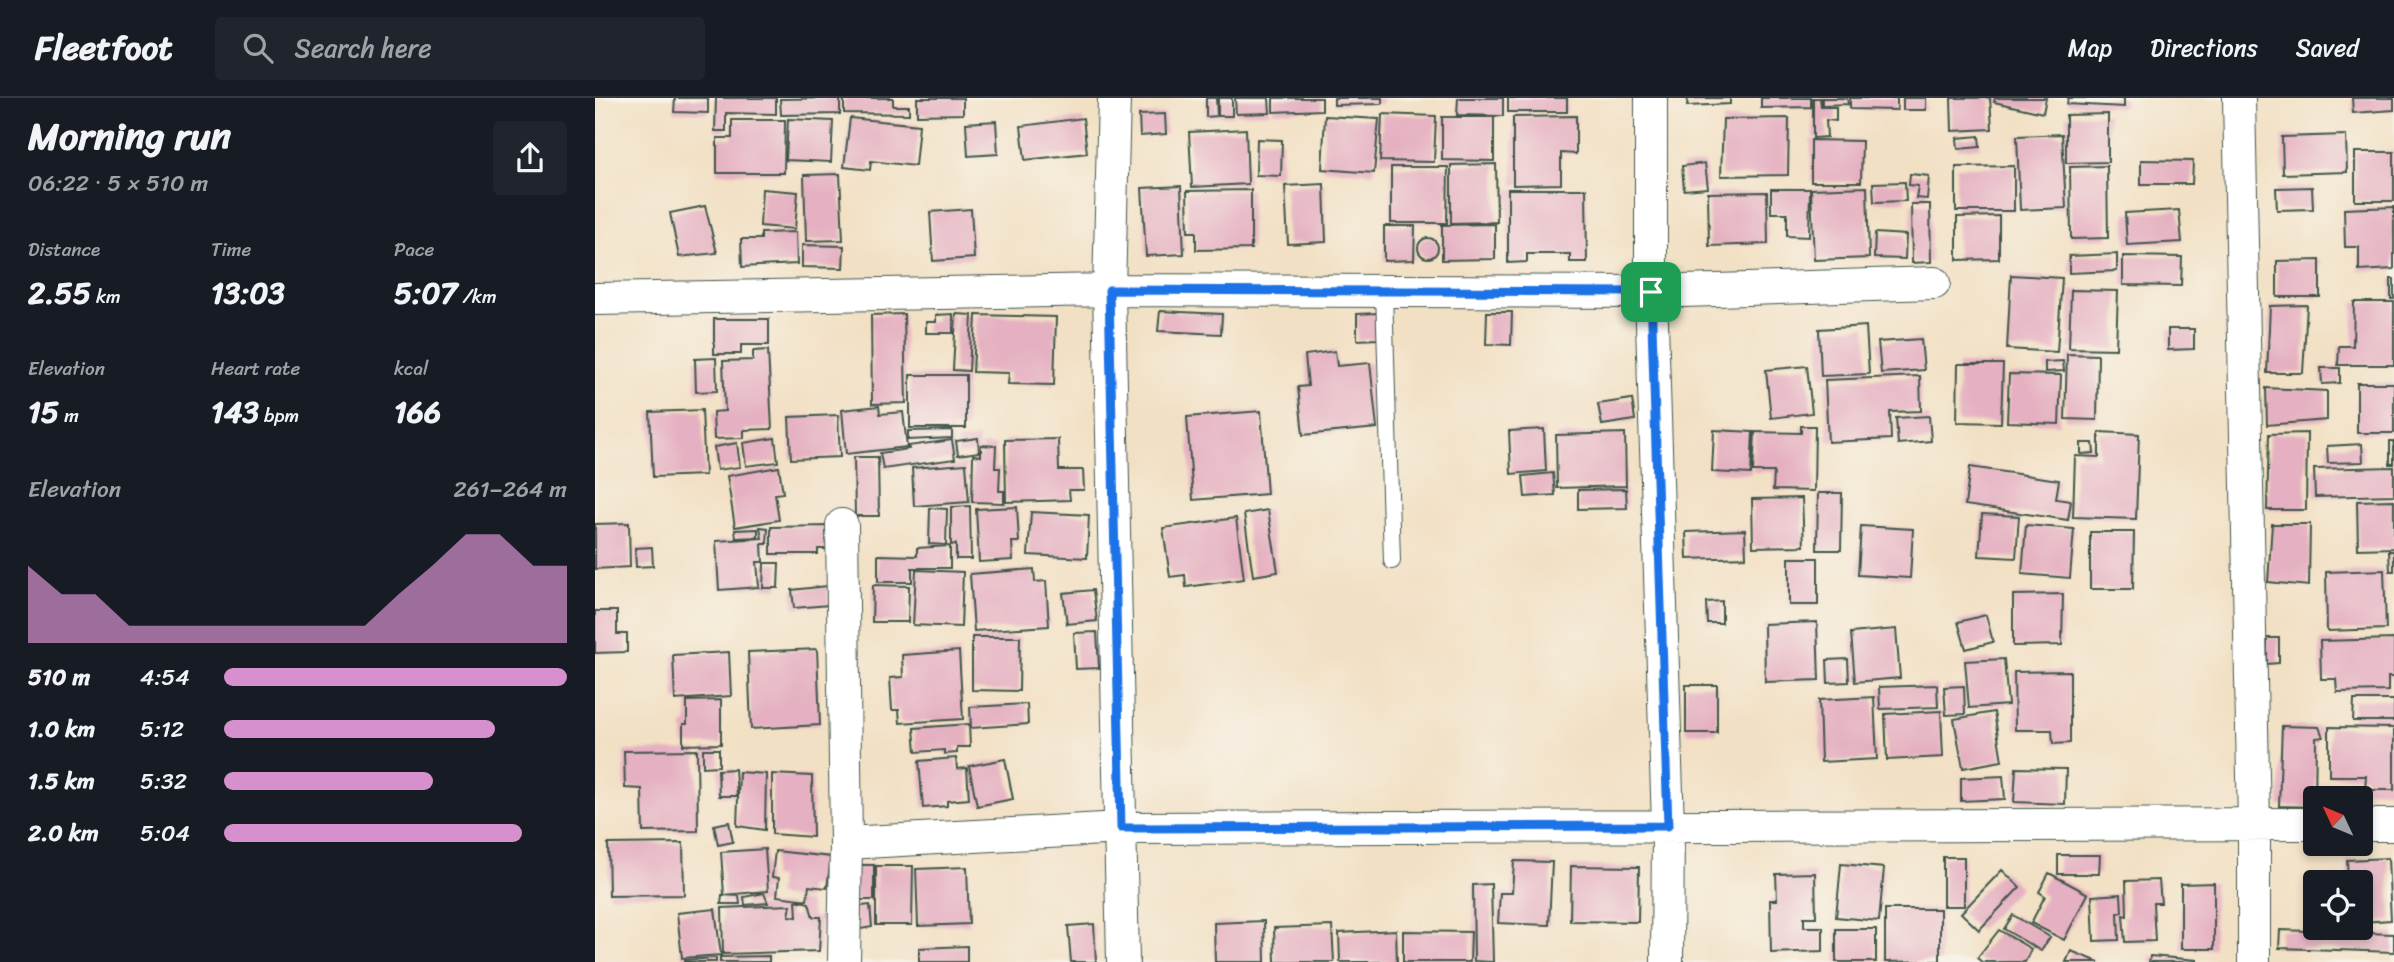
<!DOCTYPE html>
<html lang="en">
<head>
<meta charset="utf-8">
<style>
	:root { --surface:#171b24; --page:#20242c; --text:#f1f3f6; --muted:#9ea1a6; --line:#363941; --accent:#d690ce }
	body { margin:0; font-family:Sriracha,sans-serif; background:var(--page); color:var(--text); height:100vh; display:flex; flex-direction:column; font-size:26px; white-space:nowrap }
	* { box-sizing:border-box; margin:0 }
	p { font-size:23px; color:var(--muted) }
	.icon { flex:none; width:38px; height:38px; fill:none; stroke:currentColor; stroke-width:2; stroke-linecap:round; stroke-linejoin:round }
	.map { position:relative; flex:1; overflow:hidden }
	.side { display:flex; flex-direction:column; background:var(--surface); width:595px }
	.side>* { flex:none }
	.needle { width:46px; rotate:314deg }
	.controls { position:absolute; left:1708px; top:688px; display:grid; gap:14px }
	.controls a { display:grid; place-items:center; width:70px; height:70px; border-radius:7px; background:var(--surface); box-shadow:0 4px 10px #0003; font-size:35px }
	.pin { position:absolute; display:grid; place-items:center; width:60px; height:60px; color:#fff; margin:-30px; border-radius:14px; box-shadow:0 4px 10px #0006 }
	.round { display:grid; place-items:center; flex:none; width:74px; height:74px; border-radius:7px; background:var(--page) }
	.headline { display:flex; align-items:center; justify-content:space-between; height:119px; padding:0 28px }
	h1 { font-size:38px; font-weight:800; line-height:52px }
	.metrics { display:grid; grid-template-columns:repeat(3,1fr); gap:10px; height:119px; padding:7px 28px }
	.metrics div { display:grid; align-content:center }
	.metrics b { font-size:30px; font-weight:800 }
	.metrics small { font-size:19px; font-weight:400 }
	.metrics p { font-size:19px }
	.chart { height:196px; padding:14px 28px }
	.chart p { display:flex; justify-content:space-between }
	.chart svg { width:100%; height:126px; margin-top:7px; fill:var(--accent); opacity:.7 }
	ul { padding:0 28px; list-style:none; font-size:23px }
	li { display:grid; grid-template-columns:112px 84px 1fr; align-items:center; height:52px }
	li i { height:18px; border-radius:9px; background:var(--accent) }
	header { display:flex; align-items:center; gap:42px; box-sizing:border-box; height:98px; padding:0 35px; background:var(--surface); border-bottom:2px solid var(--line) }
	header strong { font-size:33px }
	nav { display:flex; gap:38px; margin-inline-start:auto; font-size:24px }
	.search { width:490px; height:63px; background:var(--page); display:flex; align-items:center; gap:18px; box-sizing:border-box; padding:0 24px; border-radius:7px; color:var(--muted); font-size:26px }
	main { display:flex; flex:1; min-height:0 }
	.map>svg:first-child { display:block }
	.building { fill:#e5b0c1 }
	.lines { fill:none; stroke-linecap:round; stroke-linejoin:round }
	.service-casing { stroke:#3f554a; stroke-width:18 }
	.minor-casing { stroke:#3f554a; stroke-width:34 }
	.service { stroke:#fff; stroke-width:16 }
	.minor { stroke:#fff; stroke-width:32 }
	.route-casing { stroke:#fff; stroke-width:14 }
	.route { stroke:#1a73e8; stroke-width:9 }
</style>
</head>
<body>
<header>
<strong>Fleetfoot</strong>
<div class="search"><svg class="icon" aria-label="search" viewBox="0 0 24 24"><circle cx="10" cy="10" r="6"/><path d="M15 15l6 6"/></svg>Search here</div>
<nav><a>Map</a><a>Directions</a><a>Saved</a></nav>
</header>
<main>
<section class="side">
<div class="headline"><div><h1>Morning run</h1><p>06:22 · 5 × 510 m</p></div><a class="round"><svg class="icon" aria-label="share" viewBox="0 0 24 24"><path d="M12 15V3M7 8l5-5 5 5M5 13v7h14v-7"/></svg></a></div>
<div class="metrics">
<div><p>Distance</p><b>2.55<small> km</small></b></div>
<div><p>Time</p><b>13:03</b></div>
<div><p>Pace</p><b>5:07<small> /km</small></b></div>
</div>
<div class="metrics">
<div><p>Elevation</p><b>15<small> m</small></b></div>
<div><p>Heart rate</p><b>143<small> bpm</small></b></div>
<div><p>kcal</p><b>166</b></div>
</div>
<div class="chart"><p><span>Elevation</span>261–264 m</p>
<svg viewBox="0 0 160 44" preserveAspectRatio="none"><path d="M0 44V17L10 27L20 27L30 38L40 38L50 38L60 38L70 38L80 38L90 38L100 38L110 27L120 17L130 6L140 6L150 17L160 17V44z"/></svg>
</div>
<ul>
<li><b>510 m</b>4:54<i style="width:100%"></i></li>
<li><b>1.0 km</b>5:12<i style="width:79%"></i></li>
<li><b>1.5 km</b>5:32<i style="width:61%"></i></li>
<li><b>2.0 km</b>5:04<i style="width:87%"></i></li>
</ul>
</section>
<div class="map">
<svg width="1799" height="864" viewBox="0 0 1799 864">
	<rect width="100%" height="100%" fill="#f7f3e8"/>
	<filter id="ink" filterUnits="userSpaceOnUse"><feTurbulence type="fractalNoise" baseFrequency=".0143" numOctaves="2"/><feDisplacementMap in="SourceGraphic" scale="14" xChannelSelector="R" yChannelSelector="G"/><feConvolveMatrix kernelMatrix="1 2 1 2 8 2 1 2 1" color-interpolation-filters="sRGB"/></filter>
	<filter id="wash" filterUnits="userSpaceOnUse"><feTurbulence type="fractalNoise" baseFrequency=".00686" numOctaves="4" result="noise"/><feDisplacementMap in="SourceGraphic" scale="28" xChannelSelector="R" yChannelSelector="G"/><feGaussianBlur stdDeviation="1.57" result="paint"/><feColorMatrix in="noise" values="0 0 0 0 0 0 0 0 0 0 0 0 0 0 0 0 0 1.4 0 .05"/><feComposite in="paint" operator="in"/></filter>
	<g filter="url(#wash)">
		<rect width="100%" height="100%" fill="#f2e0c4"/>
		<g id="blocks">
			<path class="building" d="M80 0H113V15L79 14Z
				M121 0H181V16L131 15V33H120Z
				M245 0V16L186 17 185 1Z
				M249 0H298V8H314V16L249 15Z
				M322 0H368V16L322 17Z
				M611 0H621L622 18 611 19Z
				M623 0H637V18H623Z
				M640 0H674L675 15 641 16Z
				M678 0H727V12L678 14Z
				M739 0H787V6L739 7Z
				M863 0H908V18L862 17Z
				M913 0H972V14H913Z
				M1093 0H1135V6L1092 8Z
				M1166 0H1216V9L1166 10Z
				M1218 0H1225L1226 9H1241V23L1231 22 1232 39 1218 40Z
				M1227 0H1252L1253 6 1227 7Z
				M1255 0H1302V12L1255 11Z
				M1308 0H1331V12H1308Z
				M1356 0H1395L1397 31 1357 33Z
				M1400 0H1451L1448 15 1399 4Z
				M1473 0H1529V9L1472 6Z
				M1757 0H1799V12L1758 15Z
				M570 16 571 36 545 38 544 17Z
				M787 16 841 18 839 64 785 63Z
				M1513 16V64L1471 65V17Z
				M730 18 784 21 779 75 727 71Z
				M981 18V56L966 55V86L918 87V19Z
				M847 19H899V63L847 62Z
				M255 20 324 27 320 68 276 63 275 72 249 69Z
				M488 20 492 55 430 62 426 28Z
				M1194 20 1193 77 1126 78 1128 21Z
				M193 21 238 23 236 64 191 62Z
				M137 22H190L189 75H122V40H137Z
				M401 23 403 56 373 58 371 25Z
				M651 31 653 86 597 89 594 34Z
				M1467 36 1471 110 1425 112 1422 38Z
				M1751 37 1752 74 1688 76 1687 39Z
				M1384 38 1385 49 1363 51 1362 40Z
				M662 41 687 42 686 78 661 77Z
				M1216 42 1267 43 1266 84H1216Z
				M1760 54H1799V103H1760Z
				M1546 62 1598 63 1597 86H1546Z
				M1110 65 1113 90 1089 92 1087 68Z
				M901 66 902 124 856 125V67Z
				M1419 68V113H1361V69Z
				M1512 68 1513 140 1476 141 1475 69Z
				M796 69H853L852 125H796Z
				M245 76 248 142 211 143 209 77Z
				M1315 76 1334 78 1332 101 1321 100 1323 88 1314 87Z
				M1310 84 1311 103 1279 104 1278 85Z
				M729 86 731 144 693 146 690 88Z
				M586 88 589 156 551 158 547 90Z
				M1272 89 1274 160 1219 162 1216 91Z
				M1717 89 1718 111 1682 112 1681 90Z
				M167 91 203 94 200 131 165 128Z
				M913 91H991L992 164H975V156H932V164L913 165Z
				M1176 91H1215L1214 139 1192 138V115H1176Z
				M656 92V151L601 152V134H593L592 93Z
				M1172 94 1173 146 1114 148 1113 95Z
				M1316 106H1335L1336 164 1317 165Z
				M110 108 122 155 84 159 75 115Z
				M1799 109V171L1764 173V149H1750L1749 111Z
				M376 111 379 160 338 163 335 114Z
				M1584 112 1587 144 1532 147 1530 115Z
				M1404 118V161L1362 162V119Z
				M900 126V161L847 162V127Z
				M789 128H820L819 162 789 163Z
				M201 134 202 166 147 169 146 141H166V135Z
				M1280 135 1311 137 1310 161 1279 160Z
				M823 150a10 10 0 1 1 20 0a10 10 0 1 1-20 0Z
				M207 147 249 148 248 170 207 169Z
				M1522 156V173L1474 175V158Z
				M1528 158 1587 159 1586 188 1528 187Z
				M1725 162V199H1682V163Z
				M1416 177 1467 180 1462 254 1412 251Z
				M1796 181H1799V201H1796Z
				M1476 192 1523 193 1521 251 1474 250Z
				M1759 204H1799V267H1743L1744 248H1758Z
				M1712 207 1708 275H1672L1675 208Z
				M565 213 627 216 626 236 563 233Z
				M892 214H917L916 247 891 246Z
				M782 215 783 241 762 242V216Z
				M309 216 311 305 277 306 276 217Z
				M358 216V235H331V224H341V217Z
				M361 216 377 217 374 273 358 272Z
				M381 217 461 219 459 287 413 286 414 275 378 274Z
				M119 221H174V247H146V256H119Z
				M1271 228 1274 276 1226 278 1224 231Z
				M1573 231H1599V251L1573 252Z
				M1326 241 1329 272 1286 275 1283 244Z
				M173 252 177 331 149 332V340L119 341 118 314 130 313 128 263 158 262V253Z
				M740 253 742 268 775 265 782 330 708 337 703 289 713 288 710 257Z
				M1472 256 1503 257 1502 322 1470 321Z
				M121 260 122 293 101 294 100 261Z
				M1468 263 1469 273 1450 274V264Z
				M1363 266H1408L1406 325 1362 324Z
				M1212 268 1217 315 1176 320 1171 272Z
				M1726 270H1745V285L1727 286Z
				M1414 276 1466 277 1464 326 1412 324Z
				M315 277H371V330H315Z
				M1325 278 1326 313 1295 314 1296 341 1233 344 1230 282Z
				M1762 285H1799V335H1762Z
				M1671 290 1732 293V322L1672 327Z
				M1037 301 1040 322 1007 327 1003 306Z
				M284 308 285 316 308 314 312 349 251 356 247 312Z
				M107 312 110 377 58 379 55 314Z
				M666 313 672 396 598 402 592 319Z
				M243 317 245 359 196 361 194 319Z
				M1334 318 1336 343 1303 346 1301 320Z
				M1206 328H1220L1219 393 1178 392 1179 374H1158L1160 334 1206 335Z
				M949 331 951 373 916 376 914 333Z
				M357 332V340L313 342V333Z
				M1119 332 1158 334 1156 376 1117 374Z
				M1504 334 1544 336 1541 421 1478 419 1480 358 1504 359Z
				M1030 335 1031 388 962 390 961 337Z
				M1712 335 1711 412H1672L1674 336Z
				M180 340 183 364 151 368 148 345Z
				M383 340 384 354 363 357 361 343Z
				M463 341 464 372H488L489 392H474L475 402 411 404 410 342Z
				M357 342 360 361 288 371 285 355 314 351 313 348Z
				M1795 343H1799V366H1795Z
				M142 345 145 369 122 372 119 349Z
				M1486 345H1498L1499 355 1486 356Z
				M1767 346 1768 364 1733 365 1732 348Z
				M386 347 401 348 400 370H405L404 393H409V405L377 404 378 357 386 358Z
				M259 359H283L284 418H260Z
				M371 366 374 404 319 408 317 370Z
				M184 369 188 395 180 396 184 422 140 429 132 378Z
				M1375 369 1464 382 1461 401 1476 403 1473 422 1370 407Z
				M1799 369V397L1720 399 1719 371Z
				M958 375 960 397 930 399 928 378Z
				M1031 391 1032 410 983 411V392Z
				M1223 395H1247L1246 452H1222Z
				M1207 400 1209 448 1158 449 1157 401Z
				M1799 402V450L1763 451 1762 403Z
				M375 408 376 461H361V446L356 447V409Z
				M422 409 424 444H417L418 462 384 464 381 411Z
				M335 410 352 411 351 447 334 446Z
				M673 412 683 474 658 478 649 416Z
				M436 414 494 417 492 460 433 457Z
				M1387 416 1424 418 1421 460 1384 458Z
				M641 420 649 481 591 489 590 477 575 479 568 430Z
				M34 425 35 469 0 471V426Z
				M1677 426H1715L1714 488 1673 484Z
				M1431 427 1479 431 1475 480 1427 476Z
				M234 428V451H223V456H176V429Z
				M1266 428 1318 431 1315 480 1263 477Z
				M165 429 173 430 172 446H167L168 464H162L164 489 124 492 121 443 167 440Z
				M163 431V439L141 440 140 432Z
				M1150 432 1151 459 1092 461 1091 434Z
				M1495 434H1539L1538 491H1495Z
				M355 448V470H317V484H283V457L322 458V450Z
				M57 449 58 468 41 469 40 450Z
				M1794 453H1799V473H1795Z
				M1194 460H1223V507H1194Z
				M169 465H184L183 490H168Z
				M439 471 440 484 451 483 454 528 379 533 375 476Z
				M321 472 368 474 366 529 318 527Z
				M1789 472 1791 531 1732 533 1731 474Z
				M278 487 314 488 313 524H277Z
				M232 488 234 507 199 510 197 492Z
				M498 492 502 523 472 526 468 495Z
				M1468 496 1467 547 1418 548V497Z
				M1127 503V525H1112L1111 504Z
				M0 513H22V536H32V554L0 555Z
				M1391 517 1398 544 1371 551 1363 524Z
				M1222 524 1224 582 1170 584 1169 526Z
				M1301 531 1305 580 1260 584 1256 535Z
				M502 534 504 570 481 571 479 535Z
				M377 539H425L424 593 377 592Z
				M1672 540H1684V565L1672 566Z
				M1799 541V579H1793V593L1742 594 1741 581H1726L1725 543Z
				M222 551 225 627 156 631 153 554Z
				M364 553 368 621 305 625 304 612H297L295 580 308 579 307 557Z
				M134 554 136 598 80 602 78 557Z
				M1253 561 1254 584 1233 585 1232 562Z
				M1409 561 1413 607 1374 610 1370 563Z
				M1475 573V645L1458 646 1457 632H1420L1419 574Z
				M1091 587H1122V635H1091Z
				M1342 587 1343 609 1285 611 1284 589Z
				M1369 588 1370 616 1351 617 1349 589Z
				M1279 599 1282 661 1226 664 1224 602Z
				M126 602V646L88 647V626H92V603Z
				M1759 602H1799V623H1758Z
				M432 606 433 626 376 630 375 609Z
				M1346 613 1348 659 1292 662 1290 616Z
				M1399 614 1407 663 1368 670 1359 621Z
				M374 626 375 649H362V655L349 656V652L321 654 319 630Z
				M1687 628 1724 629 1728 639 1721 640 1720 709 1684 708Z
				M1734 629 1799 630V692H1770L1771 678H1734Z
				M108 651H124V668L108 669Z
				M102 652 103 733 48 734 47 691 30 690 29 653Z
				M361 660 362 671 372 670 374 701 352 703V708L328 710 324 663Z
				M410 661 418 701 382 708 374 668Z
				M1421 670 1471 671 1470 706 1419 704Z
				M140 671 142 698H124L123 672Z
				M144 674 171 676 170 732 142 728Z
				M177 676 217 678 218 739 177 736Z
				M1408 678 1410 701 1366 703V680Z
				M134 724 138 744 123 747 119 727Z
				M88 745 89 797 14 798 13 746Z
				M170 751 173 793 129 797 126 754Z
				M180 753 236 759 232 790 214 788 212 802 182 798 184 780 177 779Z
				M1463 757H1505L1504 776H1463Z
				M1348 759H1369V808H1348Z
				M1793 760 1796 822 1766 824V784H1753L1752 762Z
				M919 763 957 764 954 827 903 825 905 795H917Z
				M1246 766 1289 770 1284 823 1241 819Z
				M259 767H279V802H259Z
				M281 768H318L317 827H281Z
				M976 768 1044 769 1043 824 975 823Z
				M372 769 374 826 323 828 321 771Z
				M1407 772 1425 789 1384 832 1366 815Z
				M1220 775 1221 819H1209V829H1228V853L1176 855 1175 802H1182L1181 776Z
				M1454 775 1493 796 1469 842 1436 825 1450 798 1444 794Z
				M1564 782 1566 805H1558L1560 843 1530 844 1528 817 1532 818 1531 783Z
				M1619 785V851H1586V786Z
				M896 786 898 864 879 863 878 787Z
				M169 795 173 805 150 807 149 799Z
				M1526 796 1527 814 1523 815 1524 842 1499 843 1497 798Z
				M127 797 144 798 145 806H126Z
				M201 802 214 805 218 819H226L224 853 128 856 127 810 196 807 194 818 202 819Z
				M275 807 277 829 260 832 258 809Z
				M120 811 126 857 87 860 82 815Z
				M1290 811H1345V863L1290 864Z
				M1418 817 1455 839 1446 853 1409 831Z
				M669 823 670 864H620L619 825Z
				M499 826 501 864H476L473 828Z
				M737 828 739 864H680L679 830Z
				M1241 831H1281V864H1241Z
				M801 832 802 864H745L744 835Z
				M1404 832 1436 851 1430 864H1387L1382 860Z
				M1685 832 1799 836V854L1684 850Z
				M808 833 876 834 875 864H808Z
				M372 848V864H324V850Z
				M1476 853 1504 864H1471Z
				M174 858V864H125V859Z
				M1555 858 1602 862V864H1554Z
				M121 860V864H90V862Z"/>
		</g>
	</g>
	<g filter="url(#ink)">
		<use href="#blocks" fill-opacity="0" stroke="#3f554a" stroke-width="2"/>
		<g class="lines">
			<defs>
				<path id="service" d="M789 193 797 463"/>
				<path id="minor" d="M519 0 514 192 528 864
					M1056 0V194L1073 728 1072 864
					M1644 0 1659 726V864
					M0 201 514 192 1056 194 1339 185
					M247 427 251 745 249 864
					M1766 727H1799
					M251 745 526 730 1720 726"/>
			</defs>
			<use href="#service" class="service-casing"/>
			<use href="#minor" class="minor-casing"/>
			<use href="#service" class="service"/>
			<use href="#minor" class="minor"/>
		</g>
	</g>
	<g class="lines" filter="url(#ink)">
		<defs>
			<path id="route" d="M514 192 1056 194 1073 728 526 730Z"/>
		</defs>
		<use href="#route" class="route-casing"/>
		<use href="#route" class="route"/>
	</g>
</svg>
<div class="controls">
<a><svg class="needle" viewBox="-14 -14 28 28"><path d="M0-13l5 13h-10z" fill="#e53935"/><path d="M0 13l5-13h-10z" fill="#9ea1a6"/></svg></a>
<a><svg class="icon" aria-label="locate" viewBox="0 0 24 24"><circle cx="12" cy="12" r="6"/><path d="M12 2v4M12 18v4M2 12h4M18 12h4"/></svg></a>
</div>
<div class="pin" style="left:1056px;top:194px;background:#1e9e55"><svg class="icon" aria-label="arrive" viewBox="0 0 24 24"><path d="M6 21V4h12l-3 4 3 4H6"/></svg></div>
</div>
</main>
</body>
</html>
